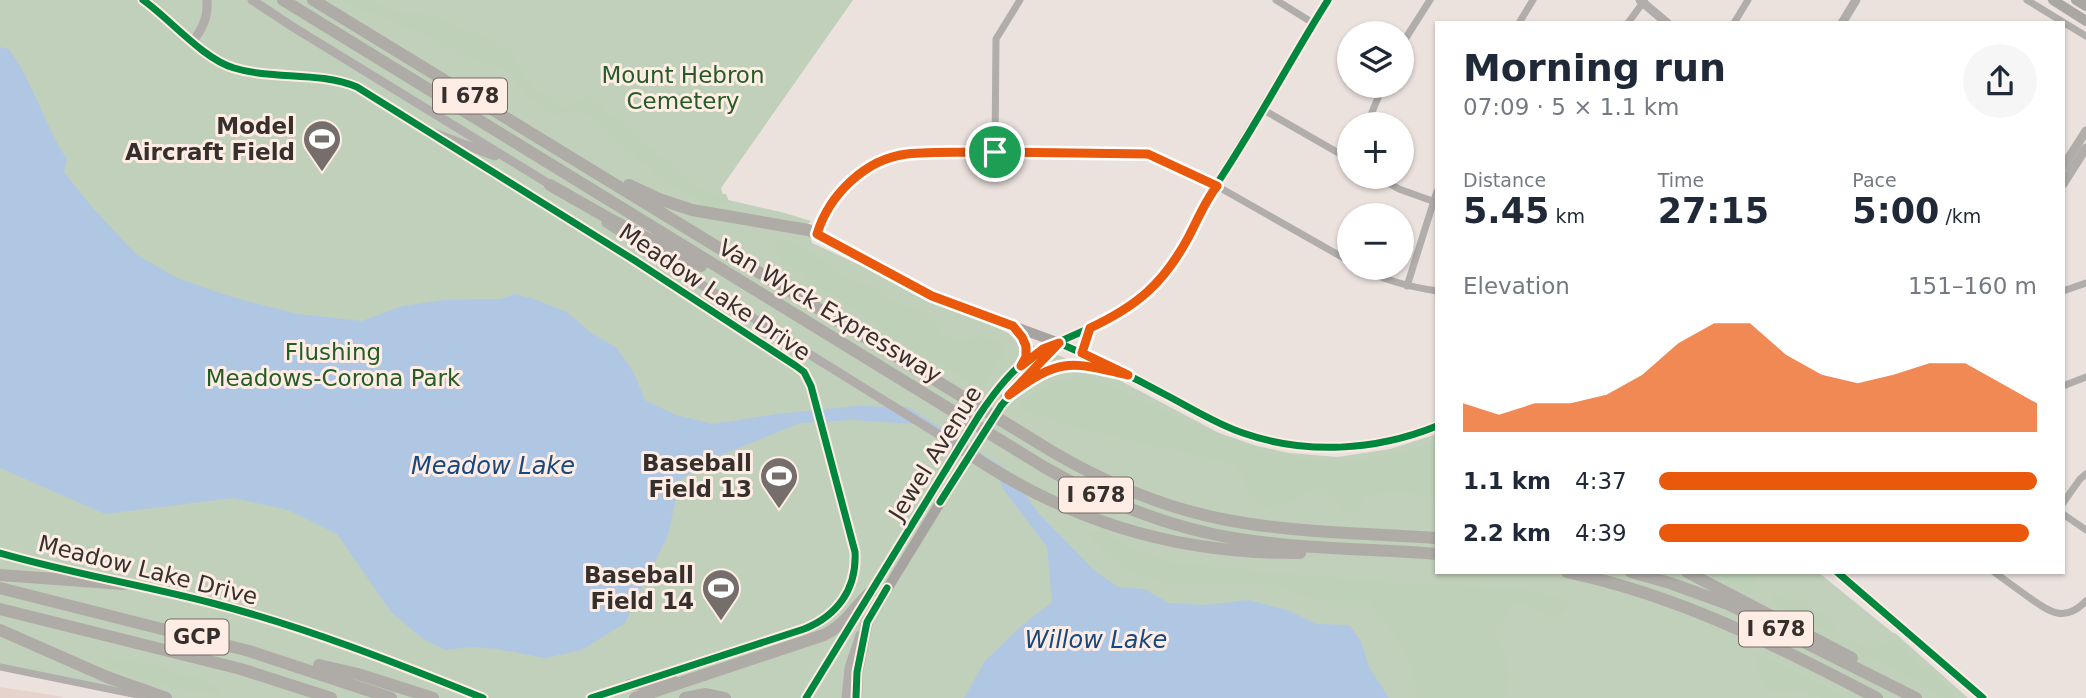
<!DOCTYPE html>
<html lang="en">
<head>
<meta charset="utf-8">
<style>
	:root { --surface:#fff; --page:#f6f6f7; --text:#1f2937; --muted:#747a83; --accent:#ea580c }
	body { margin:0; font-family:"DejaVu Sans",sans-serif; background:var(--page); color:var(--text); height:100vh; display:flex; flex-direction:column; font-size:26px; white-space:nowrap }
	* { box-sizing:border-box; margin:0 }
	p { font-size:23px; color:var(--muted) }
	.icon { flex:none; width:38px; height:38px; fill:none; stroke:currentColor; stroke-width:2; stroke-linecap:round; stroke-linejoin:round }
	.map { position:relative; flex:1; overflow:hidden }
	.side { position:absolute; left:1435px; top:21px; width:630px; height:553px; display:flex; flex-direction:column; background:var(--surface); border-radius:0px; box-shadow:0 2px 5px #0004 }
	.side>* { flex:none }
	.controls { position:absolute; left:1337px; top:21px; display:grid; gap:14px }
	.controls a { display:grid; place-items:center; width:77px; height:77px; border-radius:50%; background:var(--surface); box-shadow:0 2px 5px #0004; font-size:35px }
	.pin { position:absolute; display:grid; place-items:center; width:60px; height:60px; color:#fff; margin:-30px; border:4px solid #fff; border-radius:50%; box-shadow:0 2px 7px #0007 }
	.round { display:grid; place-items:center; flex:none; width:74px; height:74px; border-radius:37px; background:var(--page) }
	.overview { display:flex; align-items:center; justify-content:space-between; height:119px; padding:0 28px }
	h1 { font-size:38px; font-weight:700; line-height:52px }
	.figures { display:grid; grid-template-columns:repeat(3,1fr); gap:10px; height:119px; padding:7px 28px }
	.figures div { display:grid; align-content:center }
	.figures b { font-size:35px; font-weight:700 }
	.figures small { font-size:19px; font-weight:400 }
	.figures p { font-size:19px }
	.chart { height:196px; padding:14px 28px }
	.chart p { display:flex; justify-content:space-between }
	.chart svg { width:100%; height:126px; margin-top:7px; fill:var(--accent); opacity:.7 }
	ul { padding:0 28px; list-style:none; font-size:23px }
	li { display:grid; grid-template-columns:112px 84px 1fr; align-items:center; height:52px }
	li i { height:18px; border-radius:9px; background:var(--accent) }
	.map>svg:first-child { display:block }
	.built { fill:#e6d4cc }
	.green { fill:#c1d0ba }
	.forest { fill:#bed1b8 }
	.water { fill:#b0c7e4 }
	.lines { fill:none; stroke-linecap:round; stroke-linejoin:round }
	.minor { stroke:#b0adab; stroke-width:7 }
	.tertiary { stroke:#b0adab; stroke-width:9 }
	.secondary { stroke:#a6a3a1; stroke-width:10 }
	.primary { stroke:#aaa6a2; stroke-width:10 }
	.motorway { stroke:#afaba7; stroke-width:12 }
	.secondary-bridge { stroke:#a6a3a1; stroke-width:10 }
	.cycleway-casing { stroke:#ffede5; stroke-width:11 }
	.cycleway { stroke:#00873e; stroke-width:7 }
	.route-casing { stroke:#fff; stroke-width:14 }
	.route { stroke:#ea580c; stroke-width:9 }
	.labels { text-anchor:middle; dominant-baseline:central; stroke-width:6; stroke-linejoin:round; paint-order:stroke }
	.shield { fill:#ffede5; stroke:#726964; stroke-width:2 }
	.shield-label { font-size:21px; font-weight:bold; fill:#36302d }
	.park-label { font-size:23px; fill:#255d26; stroke:#ffede5 }
	.poi-label { font-size:23px; font-weight:bold; fill:#36302d; stroke:#ffede5; text-anchor:end }
	.street-label { font-size:23px; fill:#36302d; stroke:#ffede5 }
	.water-label { font-size:24px; font-style:italic; fill:#15497f; stroke:#ffede5 }
</style>
</head>
<body>
<div class="map">
<svg width="2086" height="698" viewBox="0 0 2086 698">
	<rect width="100%" height="100%" fill="#ebe2de"/>
	<path class="built" d="M0 687 59 696 63 698H0Z"/>
	<path class="green" d="M0 0H853L721 188 724 199 785 213 811 221 807 225 812 243 1008 333 1013 337 1119 380 1219 433 1257 446 1289 453 1338 457 1390 449 1437 434V572H1818L1893 633H1895L1968 698H152L0 667Z"/>
	<path class="forest" d="M341 0H370L384 4 399 12 433 15 477 34 511 52 529 83 560 107 574 104 587 95 707 194H726L729 201 724 206 710 210 699 200 665 183 586 113 552 114 525 95 512 75 505 68 474 61 413 30 350 5Z
		M783 240 798 243 849 279 872 287 902 305 918 309 933 322 946 338 957 342 980 336 996 340 1006 348V354C993 364 993 377 980 386L971 382 905 346 856 310 810 283 801 273 781 262 774 251 775 242Z
		M1086 375 1207 430 1275 456 1348 462 1412 450 1437 440V499L1401 492 1365 495 1362 509 1355 513 1342 510 1330 494 1320 486 1293 502 1265 508 1252 498 1236 464 1093 432 1027 413 1021 404C1037 385 1062 381 1086 375Z
		M1090 532H1104L1136 549 1181 565 1212 566 1381 582 1514 588 1557 597 1568 604 1566 611 1557 618 1516 602 1503 622 1493 629 1502 646 1511 677 1505 698H1417L1411 663 1379 614 1367 600 1330 601 1303 597 1271 584H1171L1130 573 1091 539Z
		M1713 572H1751L1755 581 1752 589 1744 592 1723 577Z
		M1773 593 1788 600 1807 602 1830 620 1840 637 1868 649 1877 648 1891 638 1895 640 1920 665 1938 676 1958 698H1945L1880 662 1853 650 1809 620 1792 616 1776 607 1770 598Z
		M1751 650 1823 685 1844 698H1824L1798 691 1779 693 1766 689Z
		M104 657 165 666 181 675 199 676 219 688 222 693C195 698 136 677 108 667L103 662Z"/>
	<path class="water" d="M0 47 9 49C34 84 44 124 67 159L64 172 92 207 136 254 177 278 232 297 298 314 362 321 402 306 444 300 500 299 515 294 534 299 567 312 590 332 617 348 634 373 645 400 676 415 713 424 777 414 856 406 908 407 1009 471 1040 515 1094 570 1118 587 1144 589 1169 603 1205 605 1248 600 1287 610 1317 624 1349 625 1361 641 1369 667 1389 698H964L985 661 1021 626 1052 602 1047 547 1003 489 998 477 915 424 851 420 800 423 714 458 680 480 668 535 625 623 582 650 545 658 497 649 473 647 445 650 423 639 391 612 337 534 288 510 233 498 105 514 0 468Z"/>
	<g class="lines">
		<path class="minor" d="M143 0C170 19 203 59 234 68 273 80 318 71 357 87L634 260 804 372 811 386 855 552C857 585 841 610 813 625L655 677
			M1276 0 1313 23
			M2027 0 2086 36
			M1519 23 1533 0
			M1628 23 1644 1
			M1734 23 1748 0
			M1402 44 1430 0
			M1262 109 1349 159
			M1367 124 1383 86
			M995 152 996 39 1020 0
			M1378 177 1399 189 1435 202
			M817 234 832 204 851 180 864 170 884 160 906 154 995 152 1148 154 1217 186 1349 261
			M1361 268C1385 281 1411 287 1437 291
			M1407 286 1437 191
			M2063 291 2086 283
			M2063 386 2086 377
			M2063 503 2080 479 2086 474
			M2063 514 2086 530
			M0 553 92 577
			M1994 572C2005 580 2016 588 2027 596 2048 611 2064 624 2086 601
			M121 583C152 590 184 595 215 604 307 629 395 663 483 698
			M0 667 152 698
			M591 698 633 684"/>
		<path class="tertiary" d="M252 0 293 27 554 187
			M1640 0 1667 23
			M1842 23 1856 0
			M193 41C203 28 208 17 207 0
			M434 133 495 156
			M2063 167 2086 131
			M2063 184 2086 148
			M606 223 809 354 959 447
			M1059 343 1129 308 1153 288 1169 270 1212 192 1328 0
			M1059 343C1096 359 1131 376 1166 395 1191 408 1216 424 1243 433 1306 455 1375 451 1437 426
			M1837 572 1983 698
			M806 698 860 610
			M846 698 849 668 860 635"/>
		<path class="secondary" d="M817 234 932 296 1059 343
			M1013 326C1023 338 1031 351 1021 365
			M1026 377 1058 346
			M998 389C1016 369 1034 353 1059 343
			M1009 395C1059 358 1069 361 1128 375
			M871 592 959 447
			M867 622 973 449"/>
		<path class="primary" d="M2053 0 2086 21
			M2076 0 2086 6"/>
		<path class="motorway" d="M283 0 1044 467C1105 502 1169 528 1239 539 1304 549 1371 549 1437 554
			M313 0 1053 452C1106 483 1162 507 1222 519 1292 533 1366 533 1437 538
			M550 185 608 218 701 266
			M629 185 659 199 692 210 808 230 817 234
			M959 447C1064 520 1172 554 1300 553
			M1567 572C1678 595 1778 646 1877 698
			M1631 572 1670 583 1728 604 1916 698
			M1687 572 1852 658
			M0 575 124 584
			M0 588 249 651 391 698
			M0 609 241 669 331 698
			M0 630 107 677 166 698
			M319 665 358 674 433 698
			M630 685 672 680
			M635 698 824 635C846 624 853 608 871 592
			M685 698 706 694 725 698
			M856 698 857 672 867 622"/>
		<path class="secondary-bridge" d="M975 446 1009 395
			M959 447 978 417 998 389"/>
		<defs>
			<path id="cycleway" d="M143 0C170 19 203 59 234 68 273 80 318 71 357 87L634 260 796 366 804 372 811 386 855 552C857 589 837 616 804 629L591 698
				M1059 343C1096 359 1131 376 1166 395 1191 408 1216 424 1243 433 1306 455 1375 451 1437 426
				M940 502 1001 406C1008 397 1016 391 1025 384 1061 357 1088 365 1128 375
				M0 553C70 573 142 585 212 603 305 627 394 662 483 698
				M1837 572 1983 698
				M806 698 978 417C995 391 1016 363 1044 349 1084 329 1127 317 1158 283 1183 256 1192 221 1212 191 1254 130 1288 63 1328 0
				M856 698 857 672 867 622 887 588"/>
		</defs>
		<use href="#cycleway" class="cycleway-casing"/>
		<use href="#cycleway" class="cycleway"/>
	</g>
	<g class="lines">
		<defs>
			<path id="route" d="M995 152 1148 154 1217 186C1205 201 1197 221 1188 238 1163 284 1137 306 1090 328L1082 353 1128 375C1069 361 1059 358 1009 395L1059 343 1043 349 1021 366 1026 357V346L1022 337 1013 326 932 296 817 234C829 195 865 159 907 154 936 151 966 153 995 152Z"/>
		</defs>
		<use href="#route" class="route-casing"/>
		<use href="#route" class="route"/>
	</g>
	<defs>
		<symbol id="stadium-pin" viewBox="-11 -11 22 30"><path d="M0 17L-7.5 6A9.5 9.5 0 1 1 7.5 6Z" fill="#756e6b" stroke="#ffede5"/><path d="M0-5a6.5 5 0 1 0 0 10a6.5 5 0 1 0 0-10ZM-3.5-1.8h7v3.6h-7Z" fill="#fff"/></symbol>
	</defs>
	<g fill-rule="evenodd">
		<use href="#stadium-pin" x="300" y="117" width="44" height="60"/>
		<use href="#stadium-pin" x="757" y="454" width="44" height="60"/>
		<use href="#stadium-pin" x="699" y="566" width="44" height="60"/>
	</g>
	<g class="labels">
		<g class="shield">
			<rect x="433" y="78.5" width="74" height="35" rx="5"/>
			<rect x="1059" y="477.5" width="74" height="35" rx="5"/>
			<rect x="1739" y="611.5" width="74" height="35" rx="5"/>
			<rect x="165.5" y="619.5" width="63" height="35" rx="5"/>
		</g>
		<g class="shield-label">
			<text x="470" y="96">I 678</text>
			<text x="1096" y="495">I 678</text>
			<text x="1776" y="629">I 678</text>
			<text x="197" y="637">GCP</text>
		</g>
		<g class="park-label">
			<text x="683" y="75">Mount Hebron<tspan x="683" dy="26">Cemetery</tspan></text>
			<text x="333" y="352">Flushing<tspan x="333" dy="26">Meadows-Corona Park</tspan></text>
		</g>
		<g class="poi-label">
			<text x="295" y="126">Model<tspan x="295" dy="26">Aircraft Field</tspan></text>
			<text x="752" y="463">Baseball<tspan x="752" dy="26">Field 13</tspan></text>
			<text x="694" y="575">Baseball<tspan x="694" dy="26">Field 14</tspan></text>
		</g>
		<g class="street-label">
			<text transform="translate(715 292) rotate(34)">Meadow Lake Drive</text>
			<text transform="translate(830 311) rotate(31)">Van Wyck Expressway</text>
			<text transform="translate(935 453) rotate(-58)">Jewel Avenue</text>
			<text transform="translate(148 570) rotate(14)">Meadow Lake Drive</text>
		</g>
		<g class="water-label">
			<text x="493" y="466">Meadow Lake</text>
			<text x="1096" y="640">Willow Lake</text>
		</g>
	</g>
</svg>
<div class="controls">
<a><svg class="icon" aria-label="layers" viewBox="0 0 24 24"><path d="M12 4l9 5-9 5-9-5zM3 14l9 5 9-5"/></svg></a>
<a>+</a>
<a>−</a>
</div>
<div class="pin" style="left:995px;top:152px;background:#1e9e55"><svg class="icon" aria-label="arrive" viewBox="0 0 24 24"><path d="M6 21V4h12l-3 4 3 4H6"/></svg></div>
<section class="side">
<div class="overview"><div><h1>Morning run</h1><p>07:09 · 5 × 1.1 km</p></div><a class="round"><svg class="icon" aria-label="share" viewBox="0 0 24 24"><path d="M12 15V3M7 8l5-5 5 5M5 13v7h14v-7"/></svg></a></div>
<div class="figures">
<div><p>Distance</p><b>5.45<small> km</small></b></div>
<div><p>Time</p><b>27:15</b></div>
<div><p>Pace</p><b>5:00<small> /km</small></b></div>
</div>
<div class="chart"><p><span>Elevation</span>151–160 m</p>
<svg viewBox="0 0 160 44" preserveAspectRatio="none"><path d="M0 44V34L10 38L20 34L30 34L40 31L50 24L60 13L70 6L80 6L90 17L100 24L110 27L120 24L130 20L140 20L150 27L160 34V44z"/></svg>
</div>
<ul>
<li><b>1.1 km</b>4:37<i style="width:100%"></i></li>
<li><b>2.2 km</b>4:39<i style="width:98%"></i></li>
</ul>
</section>
</div>
</body>
</html>
